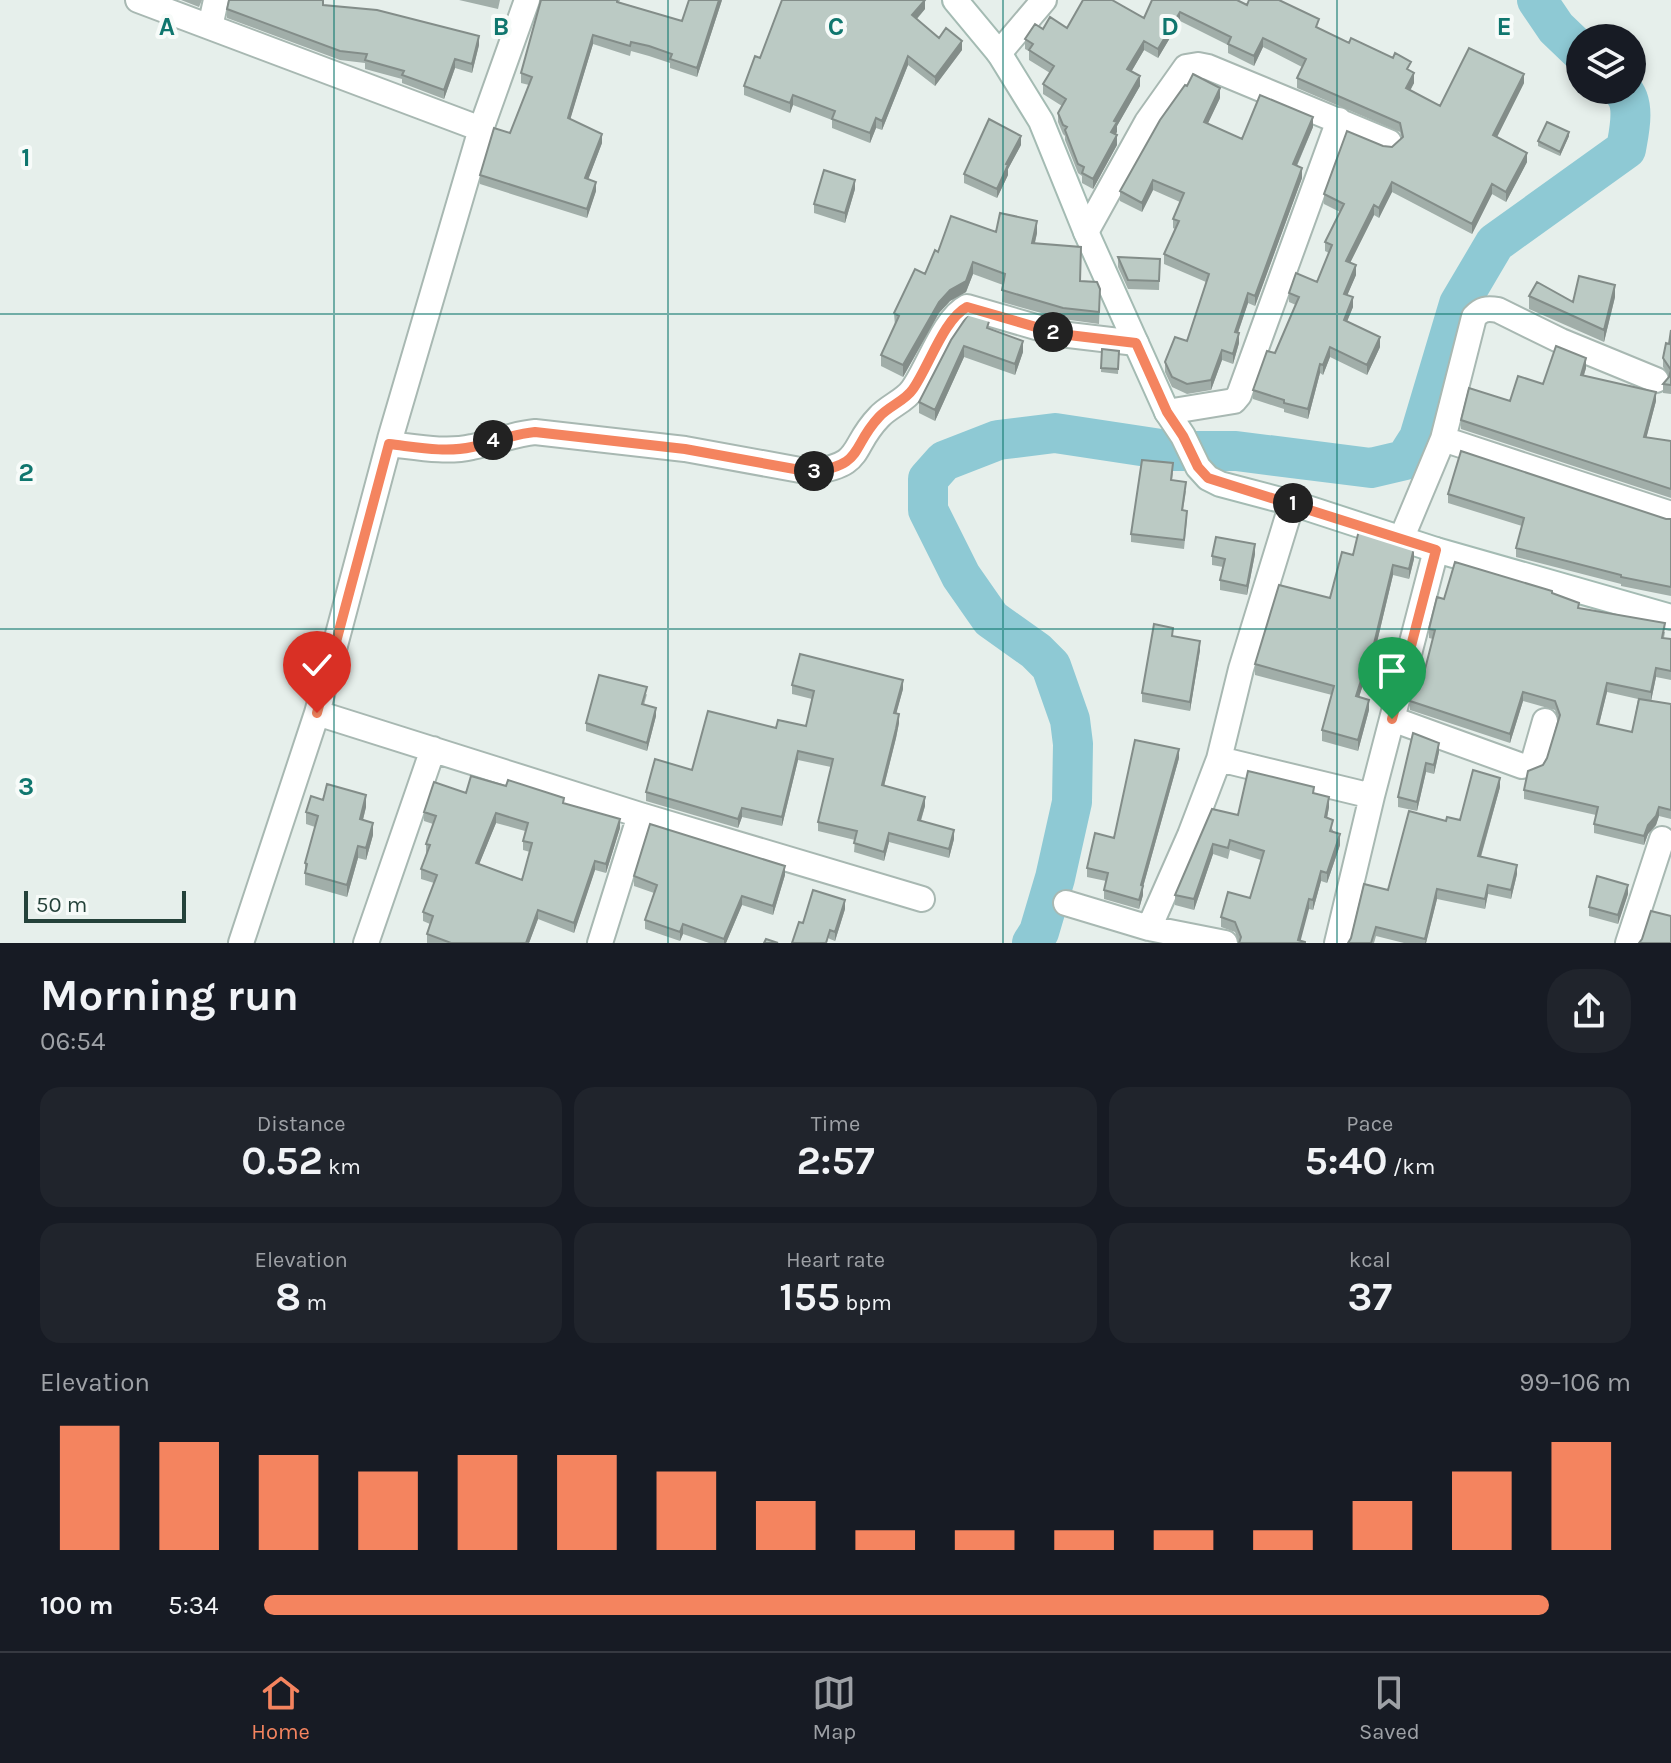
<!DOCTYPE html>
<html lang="en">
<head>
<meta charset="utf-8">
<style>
	:root { --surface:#171b24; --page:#20242c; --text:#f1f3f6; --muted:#9ea1a6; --line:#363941; --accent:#f4845f }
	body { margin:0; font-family:Karla,sans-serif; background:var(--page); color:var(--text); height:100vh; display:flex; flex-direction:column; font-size:30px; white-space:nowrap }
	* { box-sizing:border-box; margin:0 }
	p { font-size:26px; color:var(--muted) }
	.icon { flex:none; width:44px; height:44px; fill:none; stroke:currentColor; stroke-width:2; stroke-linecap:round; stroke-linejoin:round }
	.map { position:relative; height:943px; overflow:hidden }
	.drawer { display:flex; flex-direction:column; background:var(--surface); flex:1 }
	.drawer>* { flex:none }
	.fabs { position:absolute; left:1566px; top:24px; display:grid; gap:16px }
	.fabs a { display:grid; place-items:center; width:80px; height:80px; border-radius:50%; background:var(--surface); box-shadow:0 4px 12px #0003; font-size:40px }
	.scale { position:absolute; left:24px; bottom:20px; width:162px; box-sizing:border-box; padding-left:8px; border:4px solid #24423a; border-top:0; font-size:22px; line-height:28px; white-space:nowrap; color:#24423a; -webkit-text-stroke:6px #f7fbf9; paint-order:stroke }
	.pin { position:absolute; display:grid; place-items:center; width:68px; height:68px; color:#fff; margin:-82px -34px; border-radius:50% 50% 50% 0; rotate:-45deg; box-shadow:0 0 8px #0007 }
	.pin .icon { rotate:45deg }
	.km { position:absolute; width:40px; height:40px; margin:-20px; border-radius:50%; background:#222; color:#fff; font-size:22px; line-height:40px; text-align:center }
	.round { display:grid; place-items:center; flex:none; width:84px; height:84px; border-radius:32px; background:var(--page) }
	.head { display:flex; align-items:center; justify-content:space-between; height:136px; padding:0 40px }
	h1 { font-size:44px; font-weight:700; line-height:60px }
	.metrics { display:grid; grid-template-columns:repeat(3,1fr); gap:12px; height:136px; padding:8px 40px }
	.metrics div { display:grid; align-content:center; border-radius:20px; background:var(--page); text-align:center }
	.metrics b { font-size:40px; font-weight:700 }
	.metrics small { font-size:22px; font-weight:400 }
	.metrics p { font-size:22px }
	.chart { height:224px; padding:16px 40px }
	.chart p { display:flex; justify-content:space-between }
	.chart svg { width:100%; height:144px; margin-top:8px; stroke:var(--accent); stroke-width:6 }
	ul { padding:0 40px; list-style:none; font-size:26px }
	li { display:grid; grid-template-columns:128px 96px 1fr; align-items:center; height:60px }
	li i { height:20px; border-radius:10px; background:var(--accent) }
	.dock { display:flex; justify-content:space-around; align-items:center; height:112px; border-top:2px solid var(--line); background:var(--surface); font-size:22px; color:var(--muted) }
	.dock a { display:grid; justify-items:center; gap:4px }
	.dock .current { color:var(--accent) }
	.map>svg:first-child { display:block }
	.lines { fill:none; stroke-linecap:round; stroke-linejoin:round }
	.river { stroke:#8ec9d4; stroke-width:40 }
	.street-casing { stroke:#a8b8b2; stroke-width:28 }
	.secondary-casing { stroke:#a4bbb3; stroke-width:28 }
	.street { stroke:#fff; stroke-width:24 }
	.secondary { stroke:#fff; stroke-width:24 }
	.wall { fill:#a1aea9; fill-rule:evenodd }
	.shaded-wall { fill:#838d89 }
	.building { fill:#bbcac4; stroke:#838d89; stroke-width:2; fill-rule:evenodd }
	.route-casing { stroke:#fff; stroke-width:16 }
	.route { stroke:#f4845f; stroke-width:10 }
	.grid { fill:none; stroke:#0f766e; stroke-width:2; stroke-opacity:0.55 }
	.grid-label { font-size:26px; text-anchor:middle; font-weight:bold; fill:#0f766e; stroke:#f7fbf9; stroke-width:8; stroke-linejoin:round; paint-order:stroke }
</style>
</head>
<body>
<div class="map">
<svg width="1671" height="943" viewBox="0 0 1671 943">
	<rect width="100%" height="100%" fill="#e6efeb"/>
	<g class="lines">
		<path class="river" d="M1537 0 1556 28 1580 51
			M1032 943 1039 932 1055 878 1072 802 1073 744 1070 720 1051 666 1036 651 991 619 961 576 928 510V479L944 461 998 440 1055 433 1174 451H1236L1371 468 1405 460 1419 438 1459 304 1495 243 1626 149C1629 132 1636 103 1622 90"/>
		<defs>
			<path id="street" d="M138 0 481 129
				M210 27 216 0
				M999 53 1044 0
				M1086 232 1147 122 1186 67 1198 65 1208 67 1389 142
				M1167 412 1234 401 1239 395 1339 120
				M1443 439 1671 514
				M389 444C416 447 446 453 472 447 494 443 512 434 535 432L685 449 811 472C865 465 849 448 879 417 889 406 905 401 913 389 929 366 944 319 967 307L1060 334 1136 343
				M1402 537 1443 439 1474 317C1481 309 1487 308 1498 310L1561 341 1656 380
				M317 713 640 815 922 899
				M1392 719 1522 766 1533 763 1545 721
				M1219 759 1372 796
				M1066 903 1149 928 1225 943
				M1149 928 1190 835 1219 759 1241 669 1292 503
				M241 943 317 713 390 439 481 129 527 0
				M366 943 433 749
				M600 943 640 815
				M1337 943 1372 796 1436 550
				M1628 943 1662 839"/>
			<path id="secondary" d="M955 0 999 53 1041 121 1086 232 1167 412 1183 436 1198 467 1208 478 1220 484 1292 503 1436 550 1671 617"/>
		</defs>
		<use href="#street" class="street-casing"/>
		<use href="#secondary" class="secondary-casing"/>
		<use href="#street" class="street"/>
		<use href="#secondary" class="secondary"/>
	</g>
	<path class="wall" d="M181 0H202L199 7Z
		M459 0H500L498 9Z
		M541 0H620L619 2 682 21 722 0 697 77 670 68V63L649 56 631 51 630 56 593 44 570 119 602 143 588 179 596 191 587 218 480 184V175L510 133 529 85 521 83V73Z
		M1152 0 1247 5 1319 29 1411 72 1414 83 1410 91 1440 106 1524 83 1497 137 1527 162 1506 202 1492 194 1472 234 1392 192 1379 218 1374 215 1350 263 1356 275 1347 295 1353 307 1347 321 1380 347 1367 375 1330 357 1323 375 1320 373 1308 419 1284 412V409L1253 399V390L1275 353 1296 305 1289 302V293L1317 282 1329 253 1325 251V242L1340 212 1324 204V194L1383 146 1392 147 1402 139 1400 132 1297 88V78L1302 67 1263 47 1254 66 1228 53V45L1180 21 1158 58 1144 50 1131 72 1140 86 1117 126 1116 134 1117 145 1093 189 1082 183V176L1078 173 1065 140V136L1063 134 1058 122V113L1062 106 1043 94V84L1050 73 1029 60V51L1025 49V39L1043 29 1067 28 1144 18Z
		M324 5 479 45 472 73 455 68 444 99 402 83V79L365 69V63L340 60 227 18V9Z
		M925 9 917 19 939 38 962 50 935 86 908 65 882 130 876 128 870 143 832 128V120L793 105 790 113 744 95V86L760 58Z
		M1220 98 1207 124 1242 139 1313 127 1297 166 1302 178 1255 306 1248 303 1238 333 1239 343 1233 364 1222 360 1211 390 1187 394 1172 387 1165 372V362L1187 341 1206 282 1164 264V254L1175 229 1173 228V219L1180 202 1153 190 1142 212 1120 201V191Z
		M1569 136 1560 156 1538 146V141Z
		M1021 145 1008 169V175L997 198 964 183V174Z
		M855 189 845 223 814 213V204Z
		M996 232 1037 233 1035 243 1081 258 1080 281 1100 300 1099 324 1063 319 1002 302 1003 285 973 274 966 292 950 301 939 313 903 377 881 366V355L895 326 894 313 925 274 938 252Z
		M1118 257 1160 259 1159 290 1128 289 1118 267Z
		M1529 296 1573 302 1615 297 1604 342 1529 309Z
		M990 330 1023 352 1015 375 964 357 935 421 919 413V402L951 340Z
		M1671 330V394L1663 393V384L1670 377 1663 367V358L1669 344Z
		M1102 349 1119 351 1118 374 1101 372Z
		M1586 368 1584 375 1656 401 1646 438 1671 441V498L1461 429V420L1510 401 1543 384Z
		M1173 472 1172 480 1186 491 1183 510 1187 519 1184 549 1131 542V534Z
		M1448 494 1671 519V596L1621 586V584L1516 557V548L1522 526 1448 503Z
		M1255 554 1247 595 1220 590V580L1223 567 1212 565V556Z
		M1353 555 1414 559 1409 579 1393 575 1372 663 1370 662 1359 697 1369 710 1358 751 1322 741V730L1332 695 1255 675V664L1330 598Z
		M1552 593 1579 608 1665 632 1664 638 1671 639V680L1656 677 1651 701 1671 704V819L1659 816 1656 825 1648 834 1644 845 1594 833V824L1596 815 1524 799V790L1547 758 1558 720 1555 710 1523 701 1510 743 1410 710V701L1423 677 1433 639 1429 638V629L1444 599ZM1607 692 1638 699 1632 732 1599 724Z
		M1173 636 1200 650 1190 711 1142 702V693Z
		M792 685 903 689 896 713 899 723 896 738 884 786 925 806 921 821 954 839 949 858 889 842 884 861 854 852 855 840 818 831V822L831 767 798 760 782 826 742 817 738 828 646 801V792L692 770 806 726 812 699 792 694Z
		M647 694 644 705 656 716 647 751 586 731V723Z
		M1413 733 1439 752 1434 774 1426 772 1417 811 1398 807V797Z
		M1179 758 1143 887V895L1139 909 1104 899V890L1106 881 1087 877V868L1114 838Z
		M1500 787 1481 857 1517 874 1511 899 1488 894 1485 909 1437 899 1426 943H1404L1376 936 1374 943H1348L1388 890 1446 821 1460 820Z
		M1314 793 1329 807 1327 818 1340 845 1327 883 1321 881 1313 910 1309 909 1239 943 1235 932 1221 927V917L1250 898 1261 860 1230 850 1228 859 1213 854 1194 910 1175 905V895L1212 809 1238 815Z
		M323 800 366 807 363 820 373 835 366 860 358 858 347 897 305 885V863L315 827 306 824V812Z
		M564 803 620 828 606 873 595 870 574 933 538 919 529 943H427V934L430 924 423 921V912L434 883 421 879V869L427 853H426V844L433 824 424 821V812ZM496 823 525 831 523 841V850L530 852 522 880 479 864Z
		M785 875 773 915 742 905 726 943H709L683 934 680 941 645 929V920L654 893 634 886V876Z
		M1628 894 1618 924 1589 916V907Z
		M845 909 835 941 830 939 803 923Z"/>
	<path class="shaded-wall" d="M719 0H722L697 77V68Z
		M925 0V9L912 24V15Z
		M1180 12V21L1158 58V49Z
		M593 35V44L568 127V118Z
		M479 36V45L472 73V64Z
		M1263 38V47L1254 66V56Z
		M962 41V50L935 86V77Z
		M1144 41V50L1127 79V69Z
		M908 56V65L882 130V121Z
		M455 59V68L444 99V90Z
		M1414 73V83L1406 98V88Z
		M1524 74V83L1493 145V135Z
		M1140 76V86L1117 126V132L1111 142V132L1114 121Z
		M1220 88V98L1204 132V122Z
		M793 95V105L790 113V103Z
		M1313 117V127L1293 174V164Z
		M876 118V128L870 143V133Z
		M1569 132V136L1560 156V152Z
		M602 134V143L585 188V178Z
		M1117 135V145L1093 189V179Z
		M1021 136V145L1008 169V175L997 198V189L1006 164Z
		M1527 153V162L1506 202V192Z
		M1302 168V178L1255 306V296Z
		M855 180V189L845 223V213Z
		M1153 180V190L1142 212V203Z
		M596 182V191L587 218V209Z
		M1392 182V192L1379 218V208Z
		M1492 184V194L1472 234V224Z
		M1374 205V215L1346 271V261Z
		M1037 221V233L1032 254V243Z
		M973 262V274L966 292 950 301 939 313 903 377V365L939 302Z
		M1356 265V275L1344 303V294Z
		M1615 285V297L1604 342V330Z
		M1248 293V303L1235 341V332Z
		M1353 297V307L1344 329V320Z
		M1239 333V343L1233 364V354Z
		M1380 337V347L1367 375V365Z
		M1023 341V352L1015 375V364Z
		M964 346V357L935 421V410Z
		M1330 347V357L1323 375V365Z
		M1222 350V360L1211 390V380Z
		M1586 358V368L1581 384V375Z
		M1320 364V373L1308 419V409Z
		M1656 392V401L1644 447V437Z
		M1255 544V554L1247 595V586Z
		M1414 548V559L1409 579V569Z
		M1393 565V575L1372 663V652Z
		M1200 641V650L1190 711V702Z
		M1370 652V662L1356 707V696Z
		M1656 668V677L1651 701V692Z
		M903 680V689L894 722V713Z
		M1607 683V692L1597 733V724Z
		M1523 692V701L1510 743V734Z
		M1369 700V710L1358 751V740Z
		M656 708V716L647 751V743Z
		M899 714V723L896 738 882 794V785Z
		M1439 743V752L1434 774V765Z
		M1179 749V758L1143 887V895L1139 909 1141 885Z
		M798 751V760L782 826V817Z
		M1426 763V772L1417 811V802Z
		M1500 778V787L1478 866V856Z
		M366 795V807L360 831V819Z
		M925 797V806L918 829V820Z
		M1329 797V807L1325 828V817Z
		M1659 807V816L1656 825 1648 834 1644 845V836L1648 825Z
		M742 808V817L738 828V819Z
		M496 813V823L476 872V863Z
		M620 819V828L606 873V864Z
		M373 823V835L366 860V848Z
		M954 830V839L949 858V849Z
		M889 833V842L884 861V852Z
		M1340 834V845L1327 883V873Z
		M1213 844V854L1194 910V899Z
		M358 846V858L347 897V885Z
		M595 861V870L574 933V923Z
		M1517 865V874L1511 899V890Z
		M785 866V875L773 915V906Z
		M1321 871V881L1313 910V900Z
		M1488 885V894L1485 909V899Z
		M1628 885V894L1618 924V915Z
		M1437 889V899L1426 943H1425Z
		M742 896V905L726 943H724V939Z
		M1309 899V909L1300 943 1298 940Z
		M845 900V909L835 941V932Z
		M538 910V919L529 943H526Z
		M683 924V934L680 941V932Z"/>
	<path class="building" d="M229 0H323V5L377 10 479 36 472 64 455 59 444 90 402 75 404 71 365 60 367 54 340 51 227 9Z
		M541 0H617V2L682 21 689 0H719L697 68 670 59 672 54 649 46 631 42 630 46 593 35 568 118 602 134 585 178 596 182 587 209 480 175 494 128 510 133 532 77 521 73Z
		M782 0H925L912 15 939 38 946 28 962 41 935 77 908 56 882 121 876 118 870 133 832 119 835 111 793 95 790 103 744 86 755 56 760 58Z
		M1083 0H1112L1144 18 1152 0H1237L1247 5 1249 0H1279L1319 19 1316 27 1349 43 1351 38 1393 58 1395 53 1411 62 1407 69 1414 73 1406 88 1440 106 1469 48 1524 74 1493 135 1527 153 1506 192 1492 184 1472 224 1392 182 1379 208 1374 205 1346 261 1356 265 1344 294 1353 297 1344 320 1380 337 1367 365 1330 347 1323 365 1320 364 1308 409 1284 403V400L1253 390 1267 351 1275 353 1299 297 1289 293 1296 273 1317 282 1332 245 1325 242 1344 204 1324 194 1347 131 1383 146 1392 147 1403 137 1400 123 1297 78 1306 59 1263 38 1254 56 1228 44 1231 37 1180 12 1158 49 1144 41 1127 69 1140 76 1114 121 1117 122 1111 132 1117 135 1093 179 1082 173 1084 167 1078 164 1065 130 1067 127 1063 125 1058 113 1066 99 1043 84 1054 66 1029 50 1033 44 1025 39 1035 24 1043 29 1050 17 1067 28Z
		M1193 74 1220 88 1204 122 1242 139 1260 95 1313 117 1293 164 1302 168 1255 296 1248 293 1235 332 1239 333 1233 354 1222 350 1211 380 1187 384 1172 377 1165 362 1175 337 1187 341 1209 274 1164 254 1179 221 1173 219 1184 193 1153 180 1142 203 1120 191 1160 120 1185 85 1187 86Z
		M989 119 1021 136 1006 164 1008 165 997 189 964 174Z
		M1547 122 1569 132 1560 152 1538 141Z
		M824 170 855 180 845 213 814 204Z
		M1000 213 1037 221 1032 243 1081 247 1080 281 1097 282 1100 289 1099 312 1063 308 1002 290 1005 274 973 262 966 281 950 290 939 302 903 365 881 355 899 316 894 313 915 269 925 274 935 250 938 252 951 216 996 232Z
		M1118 257 1160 259 1159 281 1128 280Z
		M1579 276 1615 285 1604 330 1529 296 1537 282 1573 302Z
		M970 312 990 318 987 328 1023 341 1015 364 964 346 935 410 919 402 951 340Z
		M1671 330V385L1663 384 1669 377 1671 370 1663 358 1666 343 1669 344Z
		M1556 346 1586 358 1581 375 1656 392 1644 437 1671 441V489L1461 420 1469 388 1510 401 1518 376 1543 384Z
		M1102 349 1119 351 1118 369 1101 368Z
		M1461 451 1666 519H1671V587L1621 577V575L1516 548 1524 518 1448 494Z
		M1142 460 1173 463 1171 480 1186 482 1182 510 1187 511 1184 540 1131 534Z
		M1359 530 1414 548 1409 569 1393 565 1372 652H1370L1356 696 1369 700 1358 740 1322 730 1334 686 1255 664 1279 585 1330 598 1342 552 1353 555Z
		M1216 537 1255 544 1247 586 1220 580 1225 559 1212 556Z
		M1455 562 1552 591V593L1579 603 1578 608 1665 623 1662 638 1671 639V671L1656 668 1651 692 1607 683 1597 724 1632 732 1639 699 1671 704V810L1659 807 1656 816 1648 825 1644 836 1594 824 1598 807 1524 790 1528 771 1543 765 1547 758 1560 715 1555 701 1523 692 1510 734 1410 701 1413 688 1417 690 1420 676 1423 677 1435 630 1429 629 1437 597 1444 599Z
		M1154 624 1173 628 1172 636 1200 641 1190 702 1142 693Z
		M800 654 903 680 894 713 899 714 896 729 882 785 925 797 918 820 954 830 949 849 889 833 884 852 854 843 857 831 818 822 833 759 798 751 782 817 742 808 738 819 646 792 655 759 692 770 708 711 776 728 778 720 806 726 814 691 792 685Z
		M599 675 647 687 642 704 656 708 647 743 586 723Z
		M1413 733 1439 743 1434 765 1426 763 1417 802 1398 797Z
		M1135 740 1179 749 1141 885 1143 886 1139 900 1104 890 1108 873 1087 868 1095 833 1114 838Z
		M1473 770 1500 778 1478 856 1517 865 1511 890 1488 885 1485 899 1437 889 1425 939 1376 927 1371 943H1348L1351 938 1364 884 1388 890 1409 811 1446 821 1447 817 1460 820Z
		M1248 771 1314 787 1313 793 1329 797 1325 817 1333 820 1330 831 1340 834 1327 873 1321 871 1313 900 1309 899 1298 940 1305 942V943H1239L1241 937 1235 922 1221 917 1228 892 1250 898 1264 851 1230 840 1228 848 1213 844 1194 899 1175 895 1212 809 1238 815Z
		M471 776 506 786 508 780 564 798 563 803 620 819 606 864 595 861 574 923 538 910 526 943H451L427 934 433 916 423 912 437 875 421 869 430 845 426 844 436 816 424 812 434 782 466 793ZM496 813 528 823 523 841 532 843 522 880 476 863Z
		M327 784 366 795 360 819 373 823 366 848 358 846 347 885 305 873 307 864 305 863 318 816 306 812 311 796 323 800Z
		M650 824 785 866 773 906 742 896 724 939 683 924 680 932 645 920 657 885 634 876Z
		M1597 876 1628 885 1618 915 1589 907Z
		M813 890 845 900 835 932 830 930 826 943H792L799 922 803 923Z
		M1651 911 1671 916V943H1639L1642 939Z
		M766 939 778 943H764Z"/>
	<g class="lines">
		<defs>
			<path id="route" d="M317 713 389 444C416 447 445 453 472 447 494 442 513 434 535 432L685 449 811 472C865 465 850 448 879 417 889 406 905 401 913 389 929 366 944 319 967 307L1060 334 1136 343 1167 412 1183 436 1198 467 1208 478 1436 550 1392 719"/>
		</defs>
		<use href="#route" class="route-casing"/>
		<use href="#route" class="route"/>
	</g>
	<path class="grid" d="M334 0V943M668 0V943M1003 0V943M1337 0V943M0 314H1671M0 629H1671"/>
	<g class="grid-label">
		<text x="167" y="35">A</text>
		<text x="501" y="35">B</text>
		<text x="836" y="35">C</text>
		<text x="1170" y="35">D</text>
		<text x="1504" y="35">E</text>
		<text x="26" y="166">1</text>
		<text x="26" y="481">2</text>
		<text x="26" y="795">3</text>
	</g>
</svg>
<div class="fabs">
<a><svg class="icon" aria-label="layers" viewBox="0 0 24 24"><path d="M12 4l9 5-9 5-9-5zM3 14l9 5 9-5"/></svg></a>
</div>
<div class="scale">50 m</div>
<div class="pin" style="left:1392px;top:719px;background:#1e9e55"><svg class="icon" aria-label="arrive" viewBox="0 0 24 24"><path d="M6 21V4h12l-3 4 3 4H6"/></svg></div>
<div class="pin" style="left:317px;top:713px;background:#d93025"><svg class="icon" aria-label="check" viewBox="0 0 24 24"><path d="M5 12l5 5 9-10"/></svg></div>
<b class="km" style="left:1293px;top:503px">1</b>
<b class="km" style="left:1053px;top:332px">2</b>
<b class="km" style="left:814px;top:471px">3</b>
<b class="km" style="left:493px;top:440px">4</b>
</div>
<section class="drawer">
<div class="head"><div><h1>Morning run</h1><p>06:54</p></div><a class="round"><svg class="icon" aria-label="share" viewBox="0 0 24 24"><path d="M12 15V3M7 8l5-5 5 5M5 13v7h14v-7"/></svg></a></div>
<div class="metrics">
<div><p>Distance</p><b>0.52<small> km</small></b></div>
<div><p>Time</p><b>2:57</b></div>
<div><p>Pace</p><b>5:40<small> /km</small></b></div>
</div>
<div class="metrics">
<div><p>Elevation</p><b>8<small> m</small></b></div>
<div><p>Heart rate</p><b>155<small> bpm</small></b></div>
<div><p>kcal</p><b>37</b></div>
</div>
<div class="chart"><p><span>Elevation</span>99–106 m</p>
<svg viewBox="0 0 160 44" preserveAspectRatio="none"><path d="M5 44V6M15 44V11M25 44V15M35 44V20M45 44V15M55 44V15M65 44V20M75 44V29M85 44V38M95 44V38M105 44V38M115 44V38M125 44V38M135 44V29M145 44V20M155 44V11"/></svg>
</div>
<ul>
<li><b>100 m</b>5:34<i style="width:94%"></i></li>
</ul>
</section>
<nav class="dock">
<a class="current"><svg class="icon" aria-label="home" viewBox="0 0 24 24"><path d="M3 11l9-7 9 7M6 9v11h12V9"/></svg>Home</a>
<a><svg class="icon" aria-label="map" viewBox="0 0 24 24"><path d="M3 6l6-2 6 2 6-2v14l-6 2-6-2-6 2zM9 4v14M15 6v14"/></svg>Map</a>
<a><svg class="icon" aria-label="saved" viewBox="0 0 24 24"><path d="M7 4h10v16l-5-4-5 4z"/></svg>Saved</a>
</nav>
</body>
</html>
